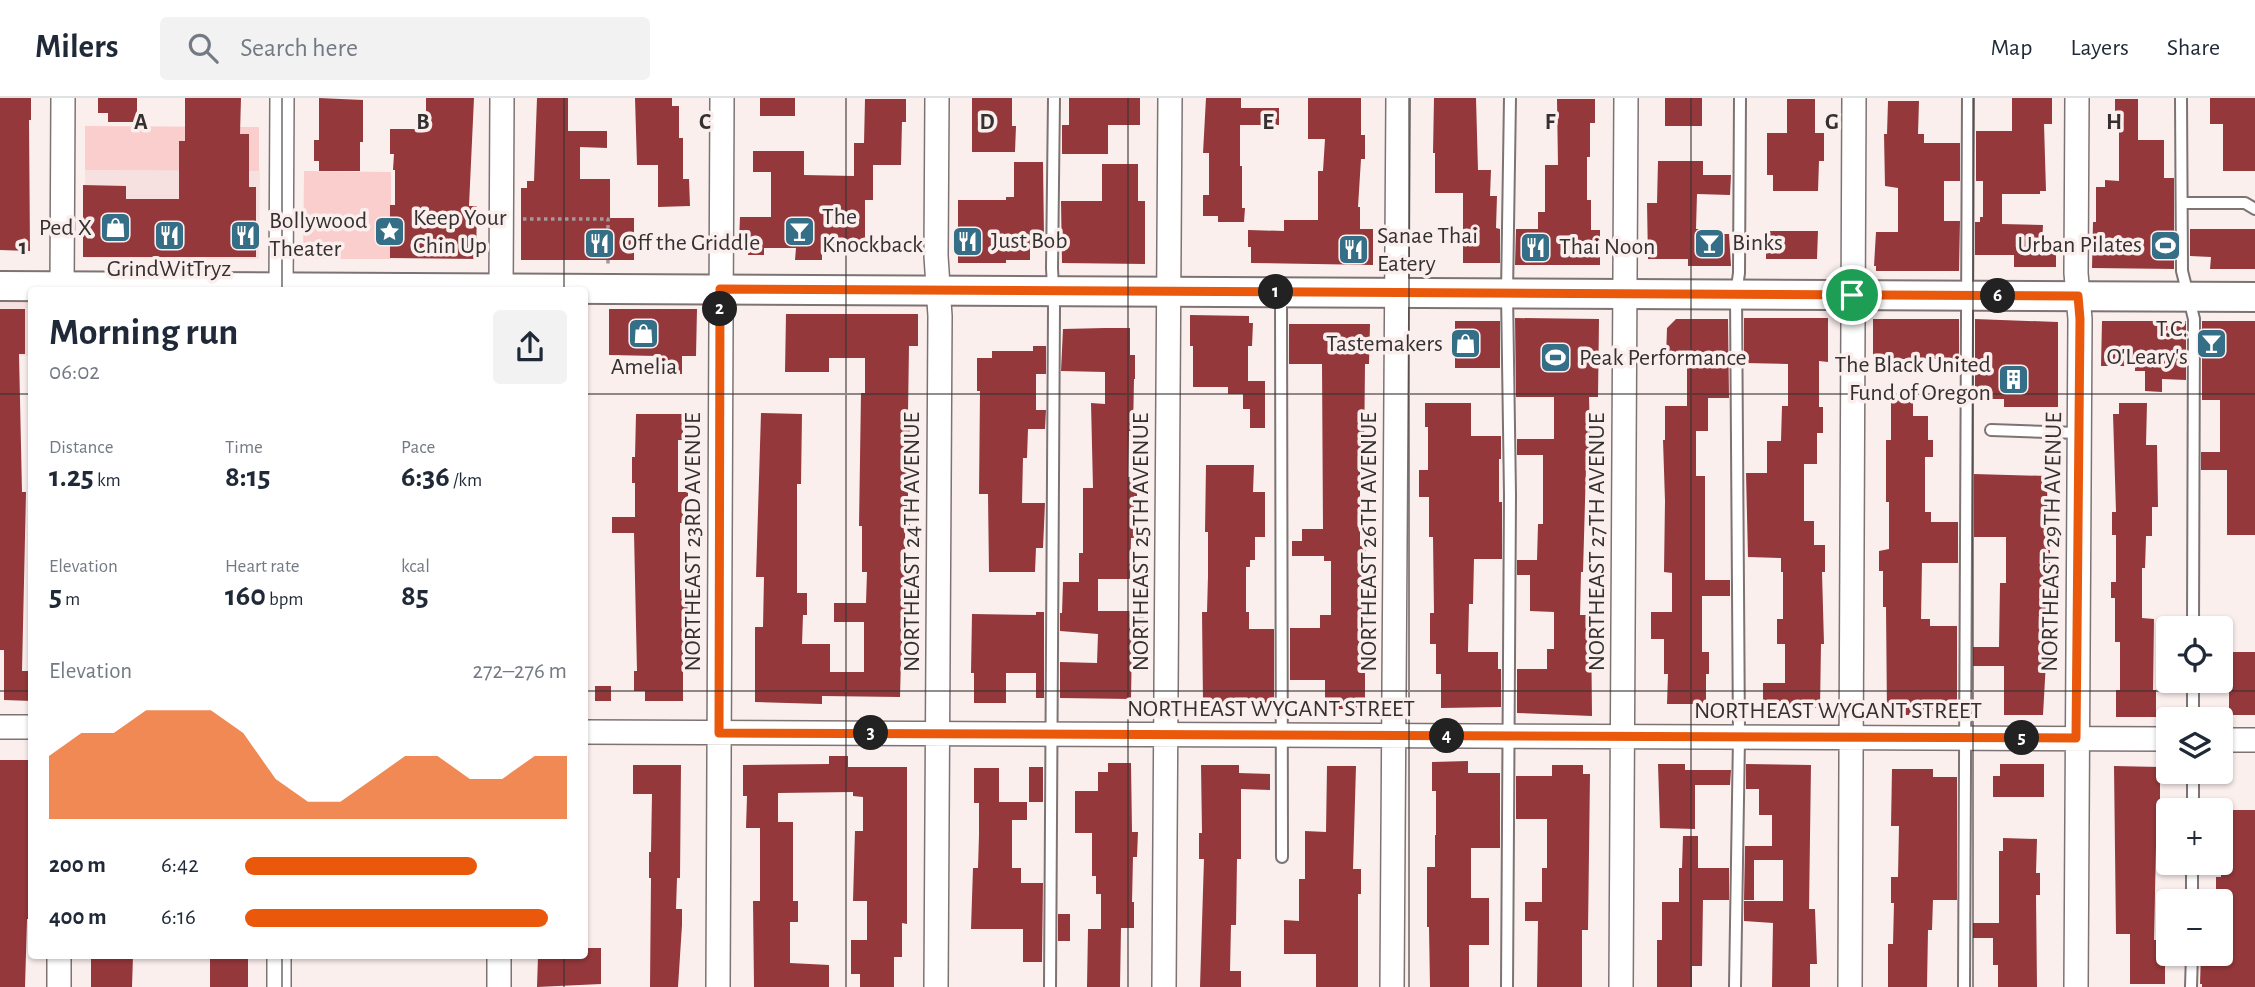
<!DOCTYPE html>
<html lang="en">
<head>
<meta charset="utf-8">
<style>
	:root { --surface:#fff; --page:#f2f2f3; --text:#1f2937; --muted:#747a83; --line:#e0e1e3; --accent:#ea580c }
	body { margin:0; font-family:"Alegreya Sans",sans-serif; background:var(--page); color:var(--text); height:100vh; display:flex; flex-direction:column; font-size:26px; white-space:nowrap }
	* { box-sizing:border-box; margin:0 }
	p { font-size:23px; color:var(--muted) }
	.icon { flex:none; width:38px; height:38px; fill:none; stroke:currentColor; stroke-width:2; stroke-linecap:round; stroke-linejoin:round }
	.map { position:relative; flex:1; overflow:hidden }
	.drawer { position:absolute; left:28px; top:189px; width:560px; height:672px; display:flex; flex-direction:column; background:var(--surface); border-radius:7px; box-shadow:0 2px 5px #0004 }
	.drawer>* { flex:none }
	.controls { position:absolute; left:2156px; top:518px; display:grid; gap:14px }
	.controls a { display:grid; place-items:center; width:77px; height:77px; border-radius:7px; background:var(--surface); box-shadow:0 2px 5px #0004; font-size:35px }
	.pin { position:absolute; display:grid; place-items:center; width:60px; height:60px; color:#fff; margin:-30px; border:4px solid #fff; border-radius:50%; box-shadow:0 2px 7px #0007 }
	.km { position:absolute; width:35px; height:35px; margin:-18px; border-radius:50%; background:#222; color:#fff; font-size:19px; line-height:35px; text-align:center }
	.round { display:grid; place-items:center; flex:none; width:74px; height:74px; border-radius:7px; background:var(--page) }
	.summary { display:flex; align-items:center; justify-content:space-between; height:119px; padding:0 21px }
	h1 { font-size:38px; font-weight:700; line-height:52px }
	.figures { display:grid; grid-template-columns:repeat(3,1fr); gap:10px; height:119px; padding:7px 21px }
	.figures div { display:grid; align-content:center }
	.figures b { font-size:30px; font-weight:700 }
	.figures small { font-size:19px; font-weight:400 }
	.figures p { font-size:19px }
	.chart { height:196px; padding:14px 21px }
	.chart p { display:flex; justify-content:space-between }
	.chart svg { width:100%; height:126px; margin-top:7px; fill:var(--accent); opacity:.7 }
	ul { padding:0 21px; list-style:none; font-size:23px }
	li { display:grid; grid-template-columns:112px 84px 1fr; align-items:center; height:52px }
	li i { height:18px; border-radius:9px; background:var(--accent) }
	header { display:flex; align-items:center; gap:42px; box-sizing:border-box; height:98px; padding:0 35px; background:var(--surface); border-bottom:2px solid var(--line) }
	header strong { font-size:33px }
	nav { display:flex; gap:38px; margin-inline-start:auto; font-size:24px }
	.search { width:490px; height:63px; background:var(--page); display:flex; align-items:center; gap:18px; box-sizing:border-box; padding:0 24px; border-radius:7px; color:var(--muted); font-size:26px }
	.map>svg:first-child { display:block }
	.built { fill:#f7e1e0 }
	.green { fill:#f9cecc }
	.building { fill:#94383b }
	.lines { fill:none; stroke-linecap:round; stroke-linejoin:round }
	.service-casing { stroke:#7e7373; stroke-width:14 }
	.minor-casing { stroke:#7e7373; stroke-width:26 }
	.tertiary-casing { stroke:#7e7373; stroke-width:32 }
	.path { stroke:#a29998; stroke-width:3.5; stroke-dasharray:3.5 3.5; stroke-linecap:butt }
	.service { stroke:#fff; stroke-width:10 }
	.minor { stroke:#fff; stroke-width:23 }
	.tertiary { stroke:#fff; stroke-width:28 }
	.route-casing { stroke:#fff; stroke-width:14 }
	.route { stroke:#ea580c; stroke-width:9 }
	.grid { fill:none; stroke:#363131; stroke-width:2; stroke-opacity:0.55 }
	.labels { text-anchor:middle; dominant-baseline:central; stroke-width:7; stroke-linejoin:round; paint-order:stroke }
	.poi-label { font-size:24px; fill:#363131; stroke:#fbefee; text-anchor:start }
	.street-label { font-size:24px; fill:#363131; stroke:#fbefee }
	.grid-label { font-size:23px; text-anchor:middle; font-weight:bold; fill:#363131; stroke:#fbefee; stroke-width:7; stroke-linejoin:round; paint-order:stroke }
</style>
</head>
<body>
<header>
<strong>Milers</strong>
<div class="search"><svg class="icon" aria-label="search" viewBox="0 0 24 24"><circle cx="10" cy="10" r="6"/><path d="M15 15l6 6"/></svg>Search here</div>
<nav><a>Map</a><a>Layers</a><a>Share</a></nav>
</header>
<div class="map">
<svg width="2255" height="889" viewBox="0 0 2255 889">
	<rect width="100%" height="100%" fill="#fbefee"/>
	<path class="built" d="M85 72 260 73 259 161 85 160Z
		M0 203H31V258L0 257Z"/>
	<path class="green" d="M85 28 259 29V73L85 72Z
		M304 73 391 74V161H303Z"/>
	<path class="building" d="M0 0H31V22H29L30 153 0 152Z
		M98 0H137V24H108V15H98Z
		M185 0H241L240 36H249V89H256V159H83V87L126 88V101H179V43H185Z
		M319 0 363 2V44H360V73H319V63H314V42H319Z
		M426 0H474L469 108H477L476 161 390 160V107H395V72H393L394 56H390V31H426Z
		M537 0H568V33H607V50L580 49V81H610V120H634V162H521V90H527V83H534Z
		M635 0H672V8H679V40H683V81H689L690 108 658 109V67H637Z
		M760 0H795V18H760Z
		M972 0H1012V28H1016L1015 54H972Z
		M1069 0H1140V27H1108V56H1062V27H1069Z
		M1206 0H1241V10H1279V27H1240V68H1242V110H1245L1244 124H1218V118H1203V97H1209V55H1203Z
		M1308 0H1361V37H1365V61H1361L1358 109H1360V131H1373V167L1251 165V149H1248V132L1284 133V122H1318V73H1323L1325 41H1308Z
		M1434 0H1476L1478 72H1491L1490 98H1497L1496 130 1500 131V165H1463V95H1435V55H1433Z
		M1665 0H1702V28H1665Z
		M2012 0H2052V26H2044L2046 93H2040V96H2002V126L2043 127 2042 147H2056V169H2014V157H1975V124H1980V119H1983V83H1976V33H2012Z
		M2210 0H2255V73H2223V26H2210Z
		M865 1H906V24H902L901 67H873V102H865V155H822V162H795L796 150H764V157H748V142H739L740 119H771V74H753V53H804V77L854 78V45H864Z
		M1557 1H1595V25H1590V59H1587V102H1591V132H1600V167H1515L1516 131H1538V114H1545V67H1558Z
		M1787 1H1815V35H1824V63H1819L1818 93H1773V77H1767V35H1787Z
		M2115 1H2138V42H2164V80H2174V171L2092 170 2093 124H2096V89H2105V82L2119 83V31H2115Z
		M1888 3H1919L1918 36H1924V45H1960V83H1944V123H1960L1959 173H1876V168H1874L1876 134H1898V90L1885 88 1884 36H1887Z
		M1658 63H1703V77H1731L1730 97 1697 96 1696 131H1699V136H1729L1731 168H1688V161H1648L1647 105H1657Z
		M1014 64H1043L1044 139H1030V162H1006V165H958V102H1006V99H1014Z
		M1102 66H1138V103H1145V166L1062 165 1061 103H1102Z
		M2190 131H2255V171H2210L2211 159 2190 158Z
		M1766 133H1818L1817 161H1766Z
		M0 211H25V256H19L22 394H26L22 573H32V603L4 602V552H0Z
		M609 211H697L696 258H682V276H667V265H657V258L609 257Z
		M786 216H918V248H909L908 315H910V346H908V404H910V429H905L906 562 901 561 900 599 822 598V606L755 604V529H763L764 479H756L761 315 802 316 801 386H797V495H807V517H803L802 546H830V574H864V524H834V505H866L867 474H862V428H859L861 295H865V260H829V274H785Z
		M1190 217 1249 218V225H1253L1252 248H1248V283H1265V330H1250V311H1243V296H1228V289H1193V248H1190Z
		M1515 220 1599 221 1598 299H1589L1591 370 1586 369 1583 474H1581L1580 517H1591L1592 618 1517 615V571H1547V551H1554V514L1530 513V477H1517V462H1537L1538 426H1543V357H1517V341H1554V299H1516Z
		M1744 220H1828V264L1819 263V309H1823V335H1817V366H1804V423H1814V447H1825V474H1822L1824 546H1821L1820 610H1763V585H1785V546H1777V521H1783V474H1781V460L1748 459 1746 375H1767V343H1781L1782 308H1788V266L1744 265Z
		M1676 221H1728L1729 300H1708V333H1696V378H1705V482H1730V498H1702V554H1709V576H1706V606H1667L1668 576H1664V541H1651V514H1672V475L1664 474 1665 403 1663 342H1665V308H1687V260H1666L1667 230Z
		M1873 221H1959V261H1873Z
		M1975 221 2058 224V309H2004V301H1975Z
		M1455 223H1500V270H1455Z
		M2102 223H2186V282L2162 281V294L2145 293V273H2135V268H2101Z
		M2202 223H2255V437H2227V372H2201V354H2220V302H2202Z
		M1289 226H1370L1369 266H1365L1364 364H1360V448H1366V463H1363L1362 517H1368V541H1365V611H1325V582H1290V530H1320V517H1331V463H1324V458H1292V443H1302V431H1323L1322 266H1289Z
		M1105 230H1130V257H1135V281H1134L1133 333H1129L1128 379H1137V398H1134V440H1131L1130 481H1098V513H1130V519H1144L1143 542H1132L1131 601 1060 600V564L1097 565 1098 536 1060 533V515H1062L1063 484H1079V455H1083V390H1093L1091 305 1105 306V274L1061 273 1063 231Z
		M1033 248H1046V276H1036V312H1046L1045 331H1028L1027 360H1023L1022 405H1045L1043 450H1036L1035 474H989L988 396H979L980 293H977V260H992V253H1033Z
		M1891 299H1913V318H1928V342H1933V359H1925V414H1931V424H1958V465H1922L1921 521H1930V528H1957V613H1929L1928 617H1887L1886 509H1883V473H1879V453L1889 451V404H1886V342H1891Z
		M1425 305H1471V338H1501V361H1499V404H1502V461H1474L1473 506H1469L1468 554H1498V571H1501V609L1441 610V576H1436V546H1430V515H1434L1433 439H1429V399H1419V372H1428V329H1425Z
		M2119 305H2147L2146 347H2157L2158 409H2152V438H2146L2145 470H2142V520L2154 521 2153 592H2156V619H2116V592H2120V544H2115V500H2111V484H2116V437H2112V414H2116L2113 316H2119Z
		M636 316H683V342H678V394H688V425H680V492H688L687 561H683V603H645V593H634V573H637L634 435H612V419H635V385H632V359H635Z
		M1206 367H1254L1253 394H1265V439H1255V462H1250V469H1246V514H1249V531H1274V605H1203L1202 514H1207L1208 478V434H1205Z
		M1974 376 2047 378 2048 449H2050V470H2044L2047 546 2043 617H2004V568H1973V549H1999L2000 485H2006V439H1974Z
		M1036 514H1044V600H1036V575H1006V605H974V575H971L972 516 1036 517Z
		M2229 554H2255V617H2229Z
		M595 588H611V603H595Z
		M829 658H848V669H907V826L902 825V859H894V889H860V876H851V842H867V803H853L855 733H863V699L853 698V694L778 695V724H793V803H798V824H790V865L829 867V889H754L753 803H760V730H746L747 698H743V667L829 666Z
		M0 662H30L29 821H27L25 889H0Z
		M1468 663V675H1500V750H1471V800H1489V847H1469V889H1430L1429 829H1427V769H1435V737H1436V693H1432V664Z
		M1108 665H1131L1132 734H1138L1137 759H1133L1132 804H1134V830H1121L1120 889H1087L1088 831H1101V796H1096V778H1092V735H1075V693H1098V674H1108Z
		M1658 666H1685V672H1731L1730 687H1695V731L1660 730Z
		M1746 666 1811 667 1809 811H1815L1817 866H1810V889H1772L1773 825 1744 823V803H1783V762H1754V802H1744L1745 748H1772V717H1759V691H1746Z
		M2000 666H2044V699H1993V678H2000Z
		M633 667H681L680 780H677L676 811H682V827L678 889H650L651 780H649V754H651L652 696H633Z
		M1201 667H1239V675L1270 676V692L1241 691V761H1237L1236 827H1231L1230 873H1241V889H1200L1204 761H1199V735H1202Z
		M1552 667H1583V676H1590L1588 832H1582V889H1537L1538 823H1525V804H1542V770H1547V721H1516V678H1552Z
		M1327 668H1356L1353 771H1361V796H1358V889H1316V856H1284V822L1299 823V781H1305V733L1326 734Z
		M2114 668 2160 669V706H2163V748H2156L2154 842H2165V886H2130V836H2116Z
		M1029 669H1043V704H1029Z
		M974 670H999V704H1027V722H1012V770H1021V785H1043L1042 864H1023V831H971L973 770H978L979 737V705H974Z
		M1892 671H1933V679H1957V802H1933L1932 832H1928L1927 889H1888V846H1893L1894 805H1891V779H1898L1899 728H1891Z
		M2221 712H2255V889H2202V886H2200L2201 856 2231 857V804L2216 803V779H2221Z
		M1683 738H1698V770H1729V802H1703L1702 868H1692V889H1657V842H1662V804H1679V770H1682Z
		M2003 740 2037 741 2036 775H2040V797H2036L2037 889H1998V867H1993V840H1973V825H1999V753H2003Z
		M1058 816H1070V843H1058Z
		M584 850H601V886L537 889 538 858H584Z
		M91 858H133L132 889H91Z
		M210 858H248V889H210Z"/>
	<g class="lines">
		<defs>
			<path id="service" d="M2181 0 2182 173 2194 221 2193 530
				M2182 105H2245L2255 111
				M1281 194 1282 759
				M1991 332 2079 335
				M2193 621V583
				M2193 712V674
				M2192 803V765
				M1050 889 1054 210 1052 170 1054 0
				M1507 889 1510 397 1507 195 1510 0
				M1735 889 1739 639 1736 196 1739 175 1740 0
				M1964 889 1968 0
				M2191 889 2192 856"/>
			<path id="minor" d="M62 192 63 0
				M281 192 282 0
				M501 192 502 0
				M0 629H32
				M584 634 2168 641
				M2221 642H2255
				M59 889V858
				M279 889V858
				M499 889V858
				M718 889 722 0
				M936 889 940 218 936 158 937 0
				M1164 889 1170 0
				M1392 889 1398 0
				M1621 889 1626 0
				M1850 889 1854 0
				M2076 889 2080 221 2076 175 2077 0"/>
			<path id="tertiary" d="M0 188 2255 199"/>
		</defs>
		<use href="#service" class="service-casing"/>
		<use href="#minor" class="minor-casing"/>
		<use href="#tertiary" class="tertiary-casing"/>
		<path class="path" d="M523 121H608V167"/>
		<use href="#service" class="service"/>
		<use href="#minor" class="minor"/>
		<use href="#tertiary" class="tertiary"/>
	</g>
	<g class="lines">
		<defs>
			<path id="route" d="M720 191 2078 198 2080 221 2076 640 719 635Z"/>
		</defs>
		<use href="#route" class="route-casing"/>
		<use href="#route" class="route"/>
	</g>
	<path class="grid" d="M282 0V192M564 0V192M846 0V889M1128 0V889M1409 0V889M1691 0V889M1973 0V889M0 296H32M584 296H2255M0 593H32M584 593H2255M282 858V889M564 858V889"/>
	<defs>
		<symbol id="shop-square" viewBox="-11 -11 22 22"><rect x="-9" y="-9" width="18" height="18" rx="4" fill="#346f87" stroke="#fbefee"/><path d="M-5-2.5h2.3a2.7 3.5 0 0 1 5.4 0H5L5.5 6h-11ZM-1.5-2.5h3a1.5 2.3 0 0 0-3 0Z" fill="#fff"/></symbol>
		<symbol id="bar-square" viewBox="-11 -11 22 22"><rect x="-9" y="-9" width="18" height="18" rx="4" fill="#346f87" stroke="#fbefee"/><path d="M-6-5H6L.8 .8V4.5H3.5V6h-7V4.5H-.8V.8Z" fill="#fff"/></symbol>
		<symbol id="sight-square" viewBox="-11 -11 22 22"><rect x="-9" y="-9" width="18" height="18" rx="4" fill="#346f87" stroke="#fbefee"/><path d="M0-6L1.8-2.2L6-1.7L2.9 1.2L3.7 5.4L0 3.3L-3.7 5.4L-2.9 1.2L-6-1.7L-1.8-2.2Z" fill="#fff"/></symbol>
		<symbol id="restaurant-square" viewBox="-11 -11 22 22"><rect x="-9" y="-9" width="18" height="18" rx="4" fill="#346f87" stroke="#fbefee"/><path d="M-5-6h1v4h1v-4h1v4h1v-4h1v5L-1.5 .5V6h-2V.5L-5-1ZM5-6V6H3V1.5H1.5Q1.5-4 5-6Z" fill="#fff"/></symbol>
		<symbol id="stadium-square" viewBox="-11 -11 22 22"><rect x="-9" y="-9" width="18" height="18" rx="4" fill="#346f87" stroke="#fbefee"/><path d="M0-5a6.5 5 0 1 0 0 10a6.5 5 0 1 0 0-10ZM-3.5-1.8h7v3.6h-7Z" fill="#fff"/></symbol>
		<symbol id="building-square" viewBox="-11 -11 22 22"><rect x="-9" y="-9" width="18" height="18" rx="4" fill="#346f87" stroke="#fbefee"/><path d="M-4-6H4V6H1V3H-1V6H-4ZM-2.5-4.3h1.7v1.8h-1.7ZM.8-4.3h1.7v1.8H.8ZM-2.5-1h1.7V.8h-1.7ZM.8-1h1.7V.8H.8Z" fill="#fff"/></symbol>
	</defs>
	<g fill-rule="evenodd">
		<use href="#shop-square" x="98" y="112" width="35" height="35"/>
		<use href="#bar-square" x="782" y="116" width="35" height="35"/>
		<use href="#sight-square" x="372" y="116" width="35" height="35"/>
		<use href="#restaurant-square" x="152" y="120" width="35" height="35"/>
		<use href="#restaurant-square" x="228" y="120" width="35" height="35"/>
		<use href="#restaurant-square" x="950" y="126" width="35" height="35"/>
		<use href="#restaurant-square" x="582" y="128" width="35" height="35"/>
		<use href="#bar-square" x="1692" y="128" width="35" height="35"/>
		<use href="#stadium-square" x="2148" y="130" width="35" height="35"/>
		<use href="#restaurant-square" x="1518" y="132" width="35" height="35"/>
		<use href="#restaurant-square" x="1336" y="134" width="35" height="35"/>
		<use href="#shop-square" x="626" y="218" width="35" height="35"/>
		<use href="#bar-square" x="2194" y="228" width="35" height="35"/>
		<use href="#shop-square" x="1448" y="228" width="35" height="35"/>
		<use href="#stadium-square" x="1538" y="242" width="35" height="35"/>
		<use href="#building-square" x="1996" y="264" width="35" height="35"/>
	</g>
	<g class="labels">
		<g class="poi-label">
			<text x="822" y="119">The<tspan x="822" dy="28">Knockback</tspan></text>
			<text x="413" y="120">Keep Your<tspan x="413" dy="28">Chin Up</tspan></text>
			<text x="269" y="123">Bollywood<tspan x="269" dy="28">Theater</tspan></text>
			<text x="92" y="130" text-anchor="end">Ped X</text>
			<text x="1377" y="138">Sanae Thai<tspan x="1377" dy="28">Eatery</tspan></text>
			<text x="991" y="143">Just Bob</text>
			<text x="622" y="145">Off the Griddle</text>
			<text x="1732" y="145">Binks</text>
			<text x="2142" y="147" text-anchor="end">Urban Pilates</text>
			<text x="1559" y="149">Thai Noon</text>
			<text x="169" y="171" text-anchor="middle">GrindWitTryz</text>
			<text x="2188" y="231" text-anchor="end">T.C.<tspan x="2188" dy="28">O'Leary's</tspan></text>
			<text x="1443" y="246" text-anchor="end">Tastemakers</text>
			<text x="1579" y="260">Peak Performance</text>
			<text x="1991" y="267" text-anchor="end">The Black United<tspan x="1991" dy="28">Fund of Oregon</tspan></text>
			<text x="644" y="269" text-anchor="middle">Amelia</text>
		</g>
		<g class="street-label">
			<text transform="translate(693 444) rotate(-90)">NORTHEAST 23RD AVENUE</text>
			<text transform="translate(912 444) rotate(-90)">NORTHEAST 24TH AVENUE</text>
			<text transform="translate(1141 444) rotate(-90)">NORTHEAST 25TH AVENUE</text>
			<text transform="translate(1369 444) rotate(-90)">NORTHEAST 26TH AVENUE</text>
			<text transform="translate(1597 444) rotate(-90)">NORTHEAST 27TH AVENUE</text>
			<text transform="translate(2052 444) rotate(-89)">NORTHEAST 29TH AVENUE</text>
			<text x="1271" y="611">NORTHEAST WYGANT STREET</text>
			<text x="1838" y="613">NORTHEAST WYGANT STREET</text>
		</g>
	</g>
	<g class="grid-label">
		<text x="141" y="31">A</text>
		<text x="423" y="31">B</text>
		<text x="705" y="31">C</text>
		<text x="987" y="31">D</text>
		<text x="1268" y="31">E</text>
		<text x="1550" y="31">F</text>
		<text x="1832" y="31">G</text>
		<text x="2114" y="31">H</text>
		<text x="23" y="156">1</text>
	</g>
</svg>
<div class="controls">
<a><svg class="icon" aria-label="locate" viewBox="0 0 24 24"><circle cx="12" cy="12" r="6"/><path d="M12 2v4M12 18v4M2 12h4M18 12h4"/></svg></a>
<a><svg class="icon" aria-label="layers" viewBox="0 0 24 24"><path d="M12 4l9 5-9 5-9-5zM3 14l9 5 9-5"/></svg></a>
<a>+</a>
<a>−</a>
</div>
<div class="pin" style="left:1852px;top:197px;background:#1e9e55"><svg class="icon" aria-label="arrive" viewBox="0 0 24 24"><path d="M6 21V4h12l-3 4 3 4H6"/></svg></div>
<b class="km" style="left:1276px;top:194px">1</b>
<b class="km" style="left:720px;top:211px">2</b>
<b class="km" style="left:871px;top:635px">3</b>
<b class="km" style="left:1447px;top:638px">4</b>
<b class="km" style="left:2022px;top:640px">5</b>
<b class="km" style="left:1998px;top:198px">6</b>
<section class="drawer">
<div class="summary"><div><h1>Morning run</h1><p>06:02</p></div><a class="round"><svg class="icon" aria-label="share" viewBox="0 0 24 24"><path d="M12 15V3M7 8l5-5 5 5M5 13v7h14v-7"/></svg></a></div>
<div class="figures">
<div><p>Distance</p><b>1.25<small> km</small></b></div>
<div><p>Time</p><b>8:15</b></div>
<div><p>Pace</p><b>6:36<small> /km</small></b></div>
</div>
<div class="figures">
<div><p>Elevation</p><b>5<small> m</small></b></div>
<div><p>Heart rate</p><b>160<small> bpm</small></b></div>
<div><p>kcal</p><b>85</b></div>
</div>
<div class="chart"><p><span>Elevation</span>272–276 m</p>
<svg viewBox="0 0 160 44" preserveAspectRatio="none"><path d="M0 44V22L10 14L20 14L30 6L40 6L50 6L60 14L70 30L80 38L90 38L100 30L110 22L120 22L130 30L140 30L150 22L160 22V44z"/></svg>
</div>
<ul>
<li><b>200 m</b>6:42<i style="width:72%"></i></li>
<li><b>400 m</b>6:16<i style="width:94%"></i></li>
</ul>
</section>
</div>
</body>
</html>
